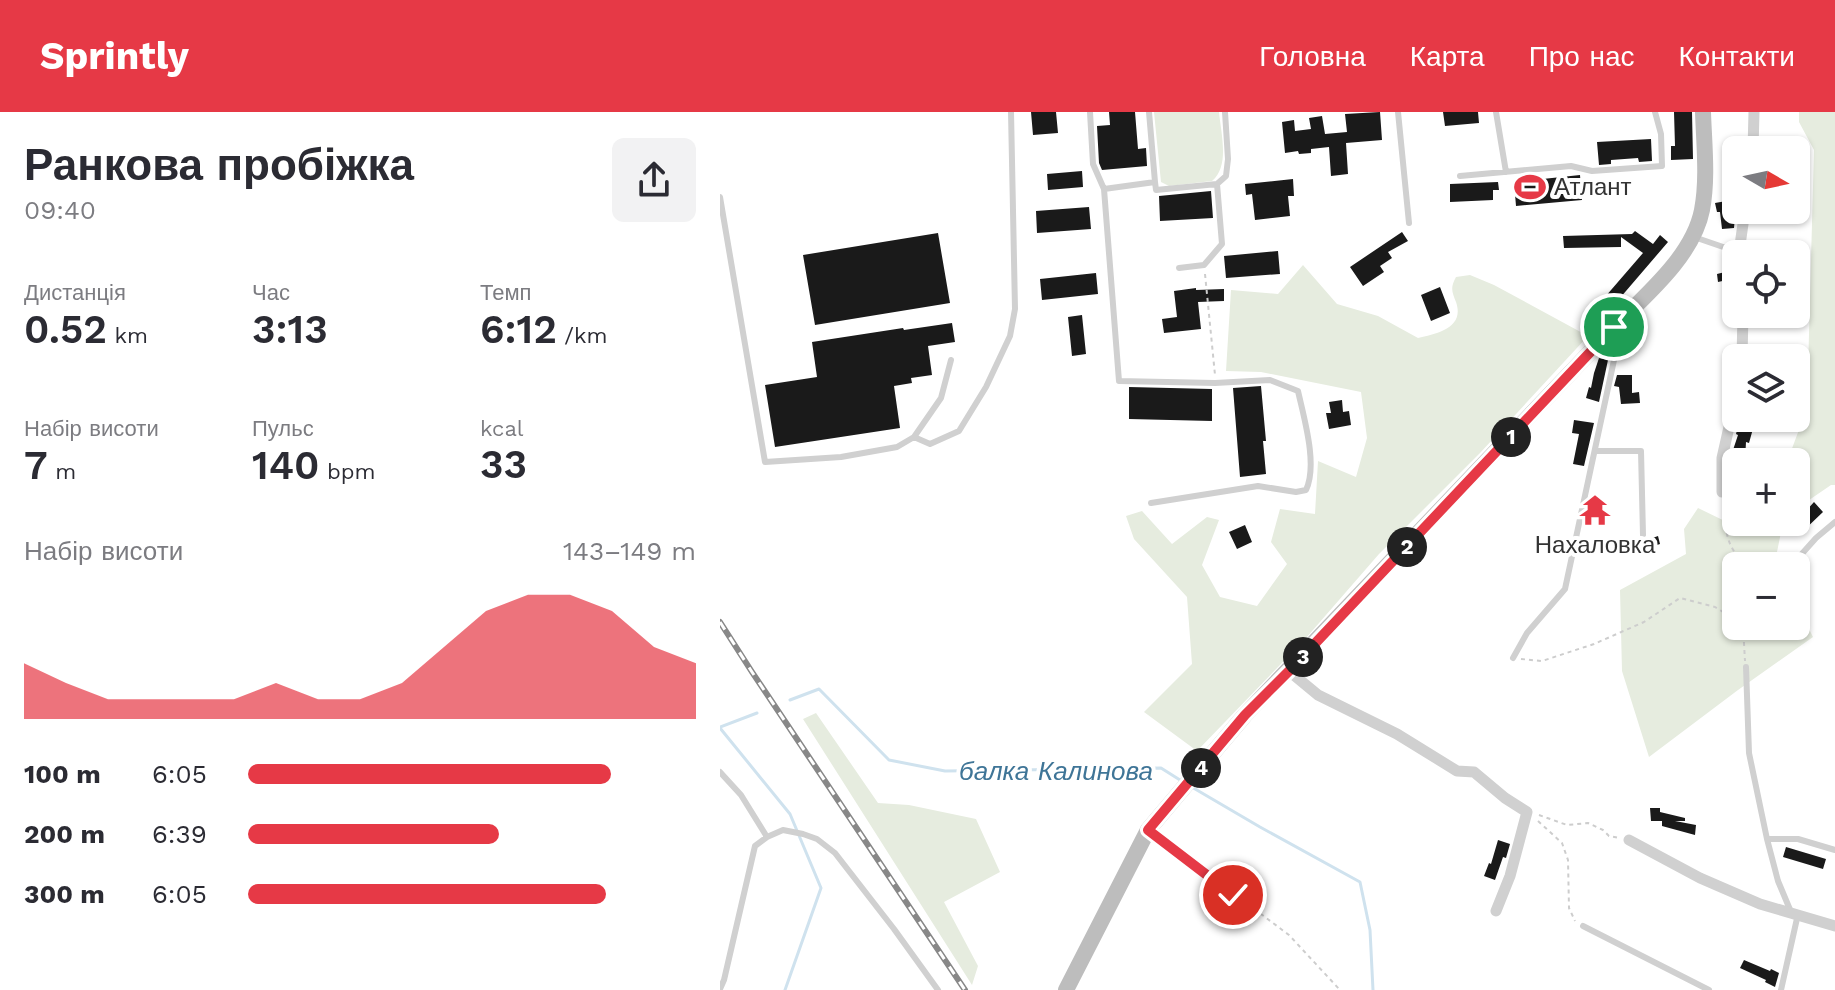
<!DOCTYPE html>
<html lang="uk">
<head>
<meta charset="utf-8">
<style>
	:root { --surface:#fff; --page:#f2f2f3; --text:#2b2b33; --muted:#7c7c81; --accent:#e63946 }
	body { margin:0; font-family:"Work Sans",sans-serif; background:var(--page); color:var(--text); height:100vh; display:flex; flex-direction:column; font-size:30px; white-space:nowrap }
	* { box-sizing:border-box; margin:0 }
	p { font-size:26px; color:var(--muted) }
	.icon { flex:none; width:44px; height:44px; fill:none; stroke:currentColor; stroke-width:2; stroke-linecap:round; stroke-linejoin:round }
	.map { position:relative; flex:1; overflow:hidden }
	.panel { display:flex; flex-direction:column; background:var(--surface); width:720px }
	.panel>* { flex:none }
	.needle { width:52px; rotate:99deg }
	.buttons { position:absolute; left:1002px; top:24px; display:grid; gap:16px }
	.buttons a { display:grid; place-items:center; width:88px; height:88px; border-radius:12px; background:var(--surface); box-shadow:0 2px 6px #0004; font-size:40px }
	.pin { position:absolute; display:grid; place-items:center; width:68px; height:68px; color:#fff; margin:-34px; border:4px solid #fff; border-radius:50%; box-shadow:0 2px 8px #0007 }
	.km { position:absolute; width:40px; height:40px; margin:-20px; border-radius:50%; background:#222; color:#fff; font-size:22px; line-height:40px; text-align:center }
	.round { display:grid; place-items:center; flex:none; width:84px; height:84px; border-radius:12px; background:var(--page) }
	.headline { display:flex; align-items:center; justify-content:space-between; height:136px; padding:0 24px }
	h1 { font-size:44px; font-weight:600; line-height:60px }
	.stats { display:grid; grid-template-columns:repeat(3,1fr); gap:12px; height:136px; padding:8px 24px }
	.stats div { display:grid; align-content:center }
	.stats b { font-size:40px; font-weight:600 }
	.stats small { font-size:22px; font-weight:400 }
	.stats p { font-size:22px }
	.chart { height:224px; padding:16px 24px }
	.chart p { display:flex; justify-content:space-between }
	.chart svg { width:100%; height:144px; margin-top:8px; fill:var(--accent); opacity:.7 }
	ul { padding:0 24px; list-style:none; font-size:26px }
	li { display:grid; grid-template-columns:128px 96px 1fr; align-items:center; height:60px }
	li i { height:20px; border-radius:10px; background:var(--accent) }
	header { display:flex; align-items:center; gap:48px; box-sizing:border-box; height:112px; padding:0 40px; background:var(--accent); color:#fff }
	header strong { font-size:38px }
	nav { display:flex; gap:44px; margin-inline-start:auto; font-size:28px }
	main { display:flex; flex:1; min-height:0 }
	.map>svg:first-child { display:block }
	.green { fill:#e6ecdf }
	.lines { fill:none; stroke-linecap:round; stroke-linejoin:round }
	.stream { stroke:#cfe2ee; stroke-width:3 }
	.building { fill:#1a1a1a }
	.path { stroke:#cdcdcd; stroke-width:2; stroke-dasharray:4 4; stroke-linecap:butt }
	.lane { stroke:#d0d0d0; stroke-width:6 }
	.street { stroke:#d0d0d0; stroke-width:11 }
	.secondary { stroke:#bdbdbd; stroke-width:16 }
	.rail-casing { stroke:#888; stroke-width:6 }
	.rail { stroke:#fff; stroke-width:3; stroke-dasharray:9; stroke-linecap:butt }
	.route-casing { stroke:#fff; stroke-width:16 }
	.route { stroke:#e63946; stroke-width:10 }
	.labels { text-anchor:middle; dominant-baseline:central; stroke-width:8; stroke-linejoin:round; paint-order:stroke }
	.poi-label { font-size:24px; fill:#333; stroke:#fff; text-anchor:start }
	.water-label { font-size:26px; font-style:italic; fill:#3f7597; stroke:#fff }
</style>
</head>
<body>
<header>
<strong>Sprintly</strong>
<nav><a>Головна</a><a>Карта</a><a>Про нас</a><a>Контакти</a></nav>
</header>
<main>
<section class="panel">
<div class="headline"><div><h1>Ранкова пробіжка</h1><p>09:40</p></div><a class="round"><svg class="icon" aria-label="share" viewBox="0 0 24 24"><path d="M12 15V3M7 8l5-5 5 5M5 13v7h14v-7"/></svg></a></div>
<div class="stats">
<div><p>Дистанція</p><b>0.52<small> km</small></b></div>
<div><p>Час</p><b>3:13</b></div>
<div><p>Темп</p><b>6:12<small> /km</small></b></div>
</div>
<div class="stats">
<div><p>Набір висоти</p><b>7<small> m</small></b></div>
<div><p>Пульс</p><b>140<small> bpm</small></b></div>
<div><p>kcal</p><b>33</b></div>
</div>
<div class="chart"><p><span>Набір висоти</span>143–149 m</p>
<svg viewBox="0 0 160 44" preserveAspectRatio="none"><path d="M0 44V27L10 33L20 38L30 38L40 38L50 38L60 33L70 38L80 38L90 33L100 22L110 11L120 6L130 6L140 11L150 22L160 27V44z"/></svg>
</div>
<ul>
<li><b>100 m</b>6:05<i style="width:81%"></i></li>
<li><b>200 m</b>6:39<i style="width:56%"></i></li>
<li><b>300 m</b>6:05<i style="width:80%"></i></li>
</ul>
</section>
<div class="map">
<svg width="1115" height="878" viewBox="0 0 1115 878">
	<rect width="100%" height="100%" fill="#fff"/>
	<path class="green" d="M434 0H499C501 22 510 54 492 69L449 74 441 70Z
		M1079 0H1115V373H1111L1076 397V350H1067L1087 296 1094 38 1079 10Z
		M583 153 617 192 658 204 698 226C717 222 745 216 736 190 732 180 730 176 736 165L750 163 774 173 868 224 760 341 659 442 586 526 477 639 424 600 472 552 467 485 414 427 406 404 422 399 452 432 487 405 499 408 482 453 500 485 537 494 567 452 551 430 560 397 595 402 598 349 636 365 647 326 641 280 541 260 506 259 511 178 558 182Z
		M978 396 1013 413 1016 410H1063L1055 450 1057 454H1016V514H1076V491L1093 525 1018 578 929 645 902 559 900 478 966 442 964 417Z
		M96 601 158 691 189 693 256 707 280 760 224 790 258 854 252 873 83 607Z"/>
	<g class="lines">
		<path class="stream" d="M70 588 99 577 169 648 225 659 441 656 460 668
			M0 615 37 601
			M0 616 70 702 101 776 65 878
			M470 674 540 715 640 770 650 818 653 878"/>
	</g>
	<path class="building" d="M311 0H336L338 21 313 23Z
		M389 0H415L418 37 426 36 427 54 382 58 379 51 377 14 390 13Z
		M660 0 662 28 626 31 628 62 611 64 609 35 591 37V41L579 42 578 39 565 41 562 10 574 8 575 19 591 17 589 6 602 4 605 22 627 20 625 2Z
		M723 0H758L759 11 725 14Z
		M954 0H972L973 47 951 48V34H955Z
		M931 27 932 49 919 50 918 46 891 48V52L879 53 877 30Z
		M362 59 363 75 328 78 327 62Z
		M860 63 862 88 796 94 794 70Z
		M573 67 574 84H568L570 104 535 108 532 82 526 83 525 72Z
		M778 70 779 78H773V88L730 90V72Z
		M491 79 493 106 440 109 439 84Z
		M1012 88 1015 105 1014 116 1002 117 1000 100H997L995 91Z
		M369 95 371 117 317 121 316 99Z
		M915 119 933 132 940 123 948 130 894 193 885 185 923 141 901 125V135L844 136 843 124 912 122Z
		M682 120 688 129 668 140 672 146 660 154 664 160 643 174 630 155Z
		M218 121 230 191 95 213 83 143Z
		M558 139 560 162 506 166 504 144Z
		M1014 144 1016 148V197L1014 213H1010L1009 207 1005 208 1003 198 1009 197 1007 168 998 170 997 162 1009 159 1007 145Z
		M376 161 378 182 322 188 320 167Z
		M720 175 730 201 711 209 701 183Z
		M476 176V178L504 177V189L478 190 481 217 444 221 442 207 457 205 454 179Z
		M362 203 366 242 352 244 348 205Z
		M232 211 235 230 208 234 212 263 191 266 192 271 174 274 180 316 55 335 45 273 97 265 92 230 183 216 184 218Z
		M879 246 888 248 879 290 866 286 869 275 871 276 874 261Z
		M897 263H912V281L919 280 920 291 901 292 899 275 894 274Z
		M541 274 546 329H543L546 362 520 365 513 276Z
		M409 275 492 277V309L409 307Z
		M622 288 623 300 629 299 631 313 609 317 606 301H611L609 290Z
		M1020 306H1036L1029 331 1026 330 1025 348 1010 347 1018 323 1016 322Z
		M854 308 874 311 864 354 853 352 859 322 852 321Z
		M1094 390 1103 400 1081 421 1072 412 1076 410Z
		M525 413 532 430 517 437 509 420Z
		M938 424 940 432 937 433V435L909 444 905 431 918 427 924 429Z
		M930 696H940V700L965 706V709H955L976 713 975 723 942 714V709H931Z
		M778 728 790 732 786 746 783 745 775 768 764 764 769 751 771 752Z
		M1066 735 1106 747 1103 757 1063 745Z
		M1024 848 1050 859 1051 857 1059 861 1055 875 1045 870 1046 868 1020 856Z"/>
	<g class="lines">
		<path class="path" d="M485 162 495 263
			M1003 389C1006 416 1004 437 1029 454
			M1023 514 1025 549
			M801 547 822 549 874 532 924 510 960 486 995 495 1016 508
			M819 703 847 713 868 711 883 718 889 724 899 726
			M818 709 842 731 848 748 849 796 855 809
			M438 725 569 823 620 878"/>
		<path class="lane" d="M370 0 373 52 384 77
			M429 0 435 70
			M678 0 689 111
			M776 0 786 60
			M740 64 851 54 872 59 942 54 941 22 935 0
			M0 85 45 350 121 345 177 335 194 325 221 286 231 248
			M974 125 1009 137 1020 133
			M459 156 484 153 502 132 497 72 506 64 508 47 505 0
			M194 325 210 332 239 319 266 275 290 224 295 197 291 0
			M876 339H921L923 423
			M431 391 538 374 576 380 586 378C598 353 584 306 578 279L550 268 495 271 399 269 384 77 435 70 436 78 497 72
			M1071 454 1096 426 1115 410
			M793 546 807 521 845 477 897 234 895 219
			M1026 555 1029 641 1047 727 1058 769 1071 800
			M0 660 21 683 47 725
			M1047 727H1078L1115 738
			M863 814 989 878
			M0 877 4 868 35 734 47 725 63 718 83 722 97 727 115 741 174 817 218 878
			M1061 878 1078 802"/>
		<path class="street" d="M1033 38 1034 0
			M1022 142 1020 133 1025 98
			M1022 246 1023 202
			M1002 380V346L1016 284
			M569 559 598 583 677 622 737 659 754 660 785 686 807 700 790 764 776 799
			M909 728 980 766 1040 792 1115 814"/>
		<path class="secondary" d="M346 878 428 718 525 603 894 215C926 183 973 144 982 98 988 66 984 32 983 0"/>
		<defs>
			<path id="rail" d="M0 510 32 560 245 878"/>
		</defs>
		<use href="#rail" class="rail-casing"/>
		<use href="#rail" class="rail"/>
	</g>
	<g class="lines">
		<defs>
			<path id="route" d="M513 783 428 718 525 603 569 559 894 215"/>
		</defs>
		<use href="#route" class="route-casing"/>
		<use href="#route" class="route"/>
	</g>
	<defs>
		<symbol id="stadium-bare" viewBox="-9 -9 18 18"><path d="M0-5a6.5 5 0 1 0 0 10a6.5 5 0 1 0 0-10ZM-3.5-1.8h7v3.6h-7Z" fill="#e63946" stroke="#fff" stroke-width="2.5" paint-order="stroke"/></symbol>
		<symbol id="temple-bare" viewBox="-9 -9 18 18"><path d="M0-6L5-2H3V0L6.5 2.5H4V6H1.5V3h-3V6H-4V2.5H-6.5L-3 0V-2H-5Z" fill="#e63946" stroke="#fff" stroke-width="2.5" paint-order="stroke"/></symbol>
	</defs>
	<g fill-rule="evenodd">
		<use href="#stadium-bare" x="788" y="53" width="44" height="44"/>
		<use href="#temple-bare" x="853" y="376" width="44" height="44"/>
	</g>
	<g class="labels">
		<g class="poi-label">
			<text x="834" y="75">Атлант</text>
			<text x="875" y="433" text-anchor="middle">Нахаловка</text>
		</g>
		<g class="water-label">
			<text x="336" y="659">балка Калинова</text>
		</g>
	</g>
</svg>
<div class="buttons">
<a><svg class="needle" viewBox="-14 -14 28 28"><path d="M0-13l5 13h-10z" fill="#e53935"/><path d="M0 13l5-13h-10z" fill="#7c7c81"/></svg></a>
<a><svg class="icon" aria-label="locate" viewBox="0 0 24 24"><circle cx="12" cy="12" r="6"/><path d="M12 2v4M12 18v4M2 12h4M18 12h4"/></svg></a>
<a><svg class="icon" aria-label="layers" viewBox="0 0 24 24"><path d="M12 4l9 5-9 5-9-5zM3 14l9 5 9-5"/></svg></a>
<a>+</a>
<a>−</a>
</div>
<div class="pin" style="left:894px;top:215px;background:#1e9e55"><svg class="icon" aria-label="arrive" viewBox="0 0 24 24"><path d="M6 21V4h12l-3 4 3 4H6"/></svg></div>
<div class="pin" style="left:513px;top:783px;background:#d93025"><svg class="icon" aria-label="check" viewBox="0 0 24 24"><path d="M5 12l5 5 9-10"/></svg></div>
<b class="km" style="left:791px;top:325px">1</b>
<b class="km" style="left:687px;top:435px">2</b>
<b class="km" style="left:583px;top:545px">3</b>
<b class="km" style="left:481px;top:656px">4</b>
</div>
</main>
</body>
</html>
